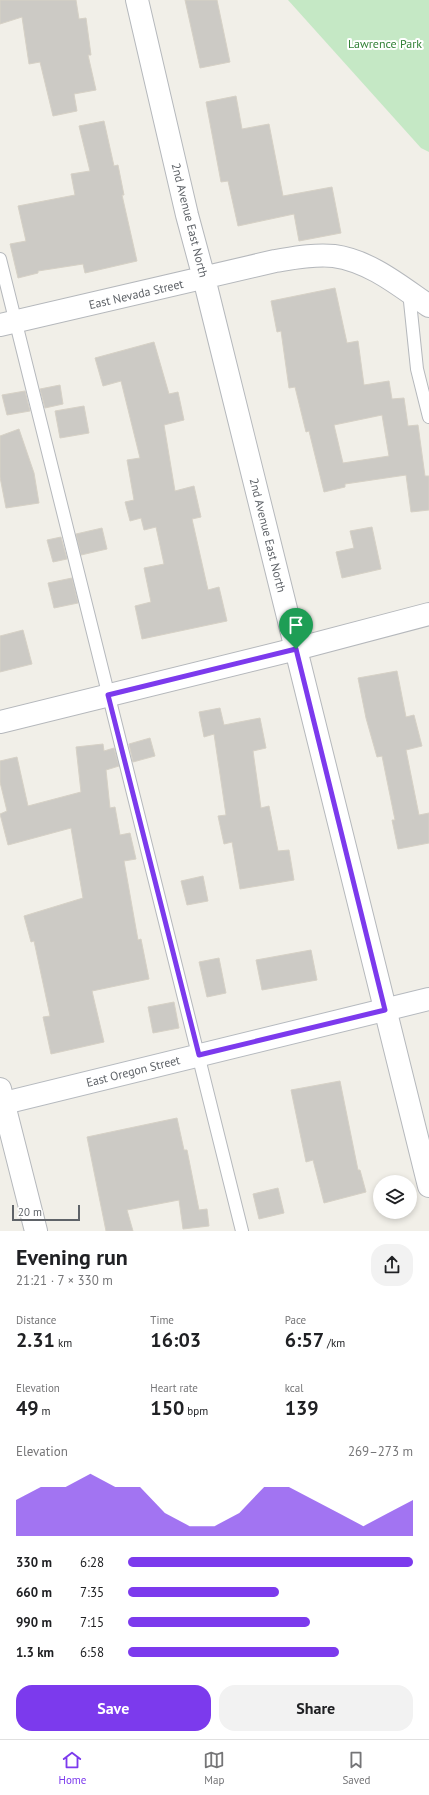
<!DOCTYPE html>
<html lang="en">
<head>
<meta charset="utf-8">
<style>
	:root { --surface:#fff; --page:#f2f2f2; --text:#202124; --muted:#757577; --line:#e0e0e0; --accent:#7c3aed }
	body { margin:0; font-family:"PT Sans",sans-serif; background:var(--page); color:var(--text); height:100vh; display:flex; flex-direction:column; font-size:15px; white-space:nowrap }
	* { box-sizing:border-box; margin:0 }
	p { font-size:13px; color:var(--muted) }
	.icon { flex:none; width:22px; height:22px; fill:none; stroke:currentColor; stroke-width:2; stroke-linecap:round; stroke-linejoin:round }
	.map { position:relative; height:1231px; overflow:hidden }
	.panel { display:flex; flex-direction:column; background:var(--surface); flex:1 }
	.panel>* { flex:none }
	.controls { position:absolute; left:373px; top:1175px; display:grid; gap:8px }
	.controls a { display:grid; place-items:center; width:44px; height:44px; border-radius:50%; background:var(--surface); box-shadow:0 2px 6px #0003; font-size:20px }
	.scale { position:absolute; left:12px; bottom:10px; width:68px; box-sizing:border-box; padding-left:4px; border:2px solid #5f6368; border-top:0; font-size:11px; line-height:14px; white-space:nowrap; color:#5f6368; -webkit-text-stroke:3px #fff; paint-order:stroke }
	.pin { position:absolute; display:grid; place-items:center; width:34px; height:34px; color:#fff; margin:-41px -17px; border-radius:50% 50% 50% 0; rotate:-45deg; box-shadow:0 0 4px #0007 }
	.pin .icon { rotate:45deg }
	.round { display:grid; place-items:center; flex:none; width:42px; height:42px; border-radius:16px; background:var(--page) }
	.overview { display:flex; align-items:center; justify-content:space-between; height:68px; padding:0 16px }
	h1 { font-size:22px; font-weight:600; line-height:30px }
	.figures { display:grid; grid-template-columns:repeat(3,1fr); gap:6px; height:68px; padding:4px 16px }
	.figures div { display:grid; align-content:center }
	.figures b { font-size:20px; font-weight:600 }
	.figures small { font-size:11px; font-weight:400 }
	.figures p { font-size:11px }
	.chart { height:112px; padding:8px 16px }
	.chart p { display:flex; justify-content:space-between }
	.chart svg { width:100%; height:72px; margin-top:4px; fill:var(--accent); opacity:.7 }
	.primary-button { display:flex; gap:8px; margin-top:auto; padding:8px 16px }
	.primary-button a { flex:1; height:46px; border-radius:16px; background:var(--accent); color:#fff; font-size:16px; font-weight:600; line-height:46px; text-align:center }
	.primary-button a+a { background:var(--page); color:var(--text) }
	ul { padding:0 16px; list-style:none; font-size:13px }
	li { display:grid; grid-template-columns:64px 48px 1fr; align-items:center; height:30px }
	li i { height:10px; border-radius:5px; background:var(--accent) }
	.menu { display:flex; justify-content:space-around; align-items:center; height:56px; border-top:1px solid var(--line); background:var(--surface); font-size:11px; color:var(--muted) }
	.menu a { display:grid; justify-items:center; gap:2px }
	.menu .current { color:var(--accent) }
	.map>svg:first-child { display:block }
	.green { fill:#c5e8c5 }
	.building { fill:#cccac5; stroke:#d6d1c6; fill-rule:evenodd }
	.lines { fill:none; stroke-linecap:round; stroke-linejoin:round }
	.lane-casing { stroke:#b5b8bc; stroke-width:14 }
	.street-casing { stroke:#b5b8bc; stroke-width:24 }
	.secondary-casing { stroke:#b6babf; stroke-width:24 }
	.lane { stroke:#fff; stroke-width:12 }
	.street { stroke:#fff; stroke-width:22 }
	.secondary { stroke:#fff; stroke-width:22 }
	.route-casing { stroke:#fff; stroke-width:8 }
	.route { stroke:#7c3aed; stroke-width:5 }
	.labels { text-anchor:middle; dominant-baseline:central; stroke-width:4; stroke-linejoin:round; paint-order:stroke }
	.park-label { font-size:12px; fill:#348238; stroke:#fff }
	.street-label { font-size:12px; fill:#5f6368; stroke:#fff }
</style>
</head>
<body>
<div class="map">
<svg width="429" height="1231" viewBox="0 0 429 1231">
	<rect width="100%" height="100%" fill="#f1efe8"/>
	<path class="green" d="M288 0H429V152L421 148Z"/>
	<path class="building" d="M0 0H76L79 19 86 18 91 55H88L96 90 74 94 77 111 53 116 40 62 29 64 22 17 0 24Z
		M185 0H217L230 62 200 68Z
		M236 96 242 129 269 124 283 196 332 187 341 233 299 241 294 214 238 226 228 181 221 182 206 102Z
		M104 121 114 166 118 165 124 195H122L137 261 85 273 83 264 38 271V273L18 278 10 244 26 241 18 206 75 195 71 174 90 171 79 126Z
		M335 288 347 343 358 341 364 385 389 381 392 399 404 398 408 426 418 425 425 476H429V510L411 512 406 475 345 484V487L324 492 309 431 306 432 295 387 289 388 281 331 277 332 271 301ZM382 415 389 456 343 463 334 425Z
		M154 342 169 394 178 392 184 420 164 425 175 491 194 486 201 517 192 519 208 590 219 587 227 621 142 639 135 606 151 602 144 568 164 564 156 527 144 530 141 518 130 521 125 502 134 500 127 460 140 458 121 381 103 386 95 358Z
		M60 385 63 404 45 408 40 389Z
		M25 391 30 411 7 415 2 395Z
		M84 406 89 433 60 438 55 411Z
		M19 429 34 473 39 503 6 508 0 477V436Z
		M372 527 381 569 342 578 336 552 354 548 350 531Z
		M102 528 107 549 81 555 76 534Z
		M61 537 67 559 53 562 47 540Z
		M72 578 78 603 54 608 48 583Z
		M23 630 32 664 0 672V636Z
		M397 671 406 717 414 715 422 746 406 750 419 815 429 813V843L398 849 392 820H395L382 756 377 757 366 718 358 678Z
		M220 708 224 725 260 718 266 748 253 751 261 808 269 806 278 851 289 850 294 880 240 889 232 842 224 844 218 816 226 815 214 734 204 737 199 712Z
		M150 738 155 756 133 762 129 744Z
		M103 744 104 751 114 748 119 766 106 770 110 808 115 807 120 835 130 833 136 859 124 861 138 940 141 939 149 979 92 991 104 1042 51 1054 43 1017 50 1016 34 941 31 942 24 916 83 898 71 828 8 845 0 814 7 811 0 782V761L17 757 28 806 81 792 76 747Z
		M203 876 208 901 187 905 181 881Z
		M311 950 317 980 262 990 256 960Z
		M219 958 226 993 207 997 199 962Z
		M174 1002 179 1028 153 1033 148 1007Z
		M340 1081 358 1170H360L366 1192 324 1203 313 1160 306 1162 291 1090Z
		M177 1118 184 1150H187L199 1210 207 1209 209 1226 183 1229 179 1200 127 1210 133 1231H106L87 1137Z
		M278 1188 284 1213 259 1219 253 1194Z"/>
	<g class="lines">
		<defs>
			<path id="lane" d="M0 259 242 1231
				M409 292 417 369 429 417"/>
			<path id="street" d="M137 0 187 215 204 278 429 1186
				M0 325 275 261C294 258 314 254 334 256 370 261 400 286 429 306
				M0 722 296 649 429 614
				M0 1089 36 1231"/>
			<path id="secondary" d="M0 1104 429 999"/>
		</defs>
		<use href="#lane" class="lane-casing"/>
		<use href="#street" class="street-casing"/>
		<use href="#secondary" class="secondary-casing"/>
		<use href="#lane" class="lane"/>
		<use href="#street" class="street"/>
		<use href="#secondary" class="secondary"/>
	</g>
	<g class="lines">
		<defs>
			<path id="route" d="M296 649 385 1010 199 1055 108 695Z"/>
		</defs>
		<use href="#route" class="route-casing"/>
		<use href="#route" class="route"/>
	</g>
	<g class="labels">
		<g class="park-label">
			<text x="385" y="43">Lawrence Park</text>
		</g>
		<g class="street-label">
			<text transform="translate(190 220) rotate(76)">2nd Avenue East North</text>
			<text transform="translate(136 294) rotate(-13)">East Nevada Street</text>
			<text transform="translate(268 535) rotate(76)">2nd Avenue East North</text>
			<text transform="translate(133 1071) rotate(-14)">East Oregon Street</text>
		</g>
	</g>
</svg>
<div class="controls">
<a><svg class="icon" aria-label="layers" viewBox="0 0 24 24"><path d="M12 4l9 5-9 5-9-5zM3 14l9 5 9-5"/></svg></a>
</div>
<div class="scale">20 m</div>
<div class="pin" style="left:296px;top:649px;background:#1e9e55"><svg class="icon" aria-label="arrive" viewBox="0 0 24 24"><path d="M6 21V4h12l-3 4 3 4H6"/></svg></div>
</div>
<section class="panel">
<div class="overview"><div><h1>Evening run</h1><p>21:21 · 7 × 330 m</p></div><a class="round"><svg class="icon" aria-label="share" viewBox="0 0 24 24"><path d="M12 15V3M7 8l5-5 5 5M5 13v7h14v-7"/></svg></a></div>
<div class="figures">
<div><p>Distance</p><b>2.31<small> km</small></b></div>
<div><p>Time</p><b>16:03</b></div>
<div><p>Pace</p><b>6:57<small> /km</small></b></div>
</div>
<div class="figures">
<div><p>Elevation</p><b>49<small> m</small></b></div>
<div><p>Heart rate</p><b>150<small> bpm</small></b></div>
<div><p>kcal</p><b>139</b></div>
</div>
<div class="chart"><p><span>Elevation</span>269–273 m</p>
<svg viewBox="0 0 160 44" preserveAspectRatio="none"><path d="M0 44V22L10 14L20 14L30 6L40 14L50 14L60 30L70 38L80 38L90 30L100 14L110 14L120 22L130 30L140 38L150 30L160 22V44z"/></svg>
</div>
<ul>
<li><b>330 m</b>6:28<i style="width:100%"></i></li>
<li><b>660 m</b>7:35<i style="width:53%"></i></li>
<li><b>990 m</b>7:15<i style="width:64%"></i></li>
<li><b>1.3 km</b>6:58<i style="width:74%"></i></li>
</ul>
<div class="primary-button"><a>Save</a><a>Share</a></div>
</section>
<nav class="menu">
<a class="current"><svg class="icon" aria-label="home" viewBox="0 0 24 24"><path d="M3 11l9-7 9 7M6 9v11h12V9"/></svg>Home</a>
<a><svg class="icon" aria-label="map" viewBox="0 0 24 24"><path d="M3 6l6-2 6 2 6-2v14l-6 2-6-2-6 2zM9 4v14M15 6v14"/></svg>Map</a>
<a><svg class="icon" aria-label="saved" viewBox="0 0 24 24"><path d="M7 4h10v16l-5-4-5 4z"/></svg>Saved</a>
</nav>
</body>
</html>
